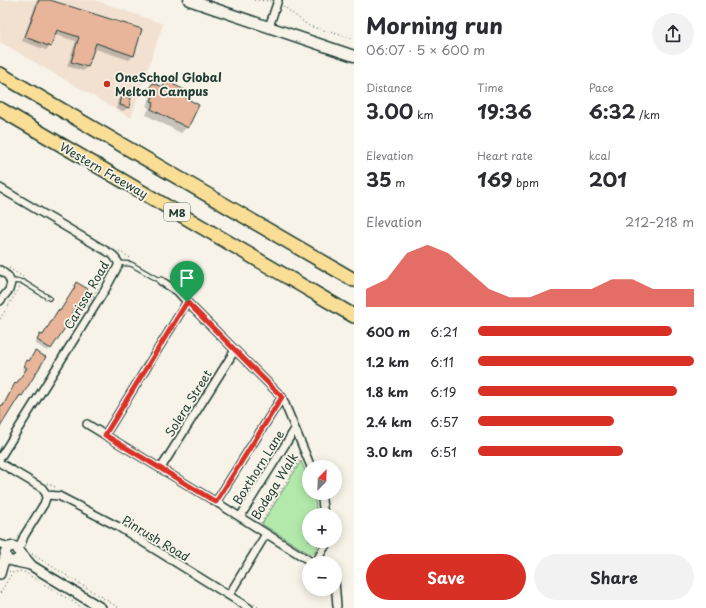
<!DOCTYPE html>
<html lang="en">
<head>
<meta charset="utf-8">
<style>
	:root { --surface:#fff; --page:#f2f2f3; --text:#2b2b33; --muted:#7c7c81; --accent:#d93025 }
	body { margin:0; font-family:"Playpen Sans",sans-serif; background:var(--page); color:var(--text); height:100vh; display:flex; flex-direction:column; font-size:15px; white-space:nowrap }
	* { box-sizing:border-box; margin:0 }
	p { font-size:13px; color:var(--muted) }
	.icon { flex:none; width:22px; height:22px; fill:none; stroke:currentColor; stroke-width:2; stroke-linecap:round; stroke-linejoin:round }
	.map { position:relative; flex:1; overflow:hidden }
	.panel { display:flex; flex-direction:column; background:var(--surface); width:352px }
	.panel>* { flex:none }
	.needle { width:26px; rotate:23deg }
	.tools { position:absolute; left:302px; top:460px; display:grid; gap:8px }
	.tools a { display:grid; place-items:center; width:40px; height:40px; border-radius:50%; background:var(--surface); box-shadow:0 2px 10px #0003; font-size:20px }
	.pin { position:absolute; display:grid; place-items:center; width:34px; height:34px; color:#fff; margin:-41px -17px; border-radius:50% 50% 50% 0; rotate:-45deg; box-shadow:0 0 4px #0007 }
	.pin .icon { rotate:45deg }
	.round { display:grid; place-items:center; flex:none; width:42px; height:42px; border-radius:21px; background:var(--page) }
	.headline { display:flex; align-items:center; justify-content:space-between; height:68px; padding:0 12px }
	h1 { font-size:22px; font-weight:700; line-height:30px }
	.stats { display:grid; grid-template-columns:repeat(3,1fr); gap:6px; height:68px; padding:4px 12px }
	.stats div { display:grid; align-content:center }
	.stats b { font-size:20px; font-weight:700 }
	.stats small { font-size:11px; font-weight:400 }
	.stats p { font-size:11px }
	.chart { height:112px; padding:8px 12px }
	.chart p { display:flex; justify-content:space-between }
	.chart svg { width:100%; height:72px; margin-top:4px; fill:var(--accent); opacity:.7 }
	.action { display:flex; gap:8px; margin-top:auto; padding:8px 12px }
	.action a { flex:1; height:46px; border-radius:24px; background:var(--accent); color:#fff; font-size:16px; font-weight:700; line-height:46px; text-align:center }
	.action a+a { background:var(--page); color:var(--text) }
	ul { padding:0 12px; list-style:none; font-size:13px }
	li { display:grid; grid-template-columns:64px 48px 1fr; align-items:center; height:30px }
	li i { height:10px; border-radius:5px; background:var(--accent) }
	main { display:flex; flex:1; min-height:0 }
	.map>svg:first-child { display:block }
	.built { fill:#f2e0d1 }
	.green { fill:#b3e9ab; stroke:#699370 }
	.shadow { fill:#0003 }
	.building { fill:#e8b59b; stroke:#1f3d34 }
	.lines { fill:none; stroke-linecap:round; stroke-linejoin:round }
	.service-casing { stroke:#1f3d34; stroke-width:6 }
	.minor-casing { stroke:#1f3d34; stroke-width:10 }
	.tertiary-casing { stroke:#1f3d34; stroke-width:12 }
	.secondary-casing { stroke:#1f3d34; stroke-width:13 }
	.motorway-casing { stroke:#1f3d34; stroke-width:16 }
	.path { stroke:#1f3d34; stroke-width:1; stroke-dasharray:1 3; stroke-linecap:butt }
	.service { stroke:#f7f3e8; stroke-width:3.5 }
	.minor { stroke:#f7f3e8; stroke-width:7 }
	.tertiary { stroke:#f7f3e8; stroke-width:9 }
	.secondary { stroke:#f7f3e8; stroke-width:10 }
	.motorway { stroke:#fbde96; stroke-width:13 }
	.route-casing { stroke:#fff; stroke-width:8 }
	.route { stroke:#d93025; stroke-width:5 }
	.poi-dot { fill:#c8321e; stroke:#f7f3e8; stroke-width:1.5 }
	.labels { text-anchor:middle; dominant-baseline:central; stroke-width:3.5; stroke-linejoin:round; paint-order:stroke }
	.shield { fill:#f7f3e8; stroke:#60746a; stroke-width:1 }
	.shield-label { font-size:11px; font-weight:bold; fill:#1f3d34 }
	.poi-label { font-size:12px; font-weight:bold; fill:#1f3d34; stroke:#f7f3e8; text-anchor:start }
	.street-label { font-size:12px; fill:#1f3d34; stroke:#f7f3e8 }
</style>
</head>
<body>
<main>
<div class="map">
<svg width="354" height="608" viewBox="0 0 354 608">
	<rect width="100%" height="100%" fill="#f7f3e8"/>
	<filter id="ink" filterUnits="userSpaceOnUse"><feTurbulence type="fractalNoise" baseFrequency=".025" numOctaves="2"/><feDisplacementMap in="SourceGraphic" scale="8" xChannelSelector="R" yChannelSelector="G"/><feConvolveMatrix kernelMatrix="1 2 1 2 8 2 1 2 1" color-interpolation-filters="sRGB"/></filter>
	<g filter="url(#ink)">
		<path class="built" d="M0 0H95L163 24 131 118 0 42Z"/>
		<path class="green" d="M301 461 309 480V493H314L317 515H309V541H319V544L314 553 310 554 262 524Z"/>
		<path class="shadow" d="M37 0H47L141 30 133 56 129 60 93 48 87 67 83 71 67 66 76 41 55 35 50 46 46 50 22 41 33 12 36 2Z
			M166 82 185 99 187 127 181 133 146 115 149 108 146 106 151 96 145 93 147 90 153 84 161 87Z
			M122 96 128 107 124 111 116 109 118 100Z
			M77 283 50 348 47 351 35 343 41 335 42 336 56 314 59 312 74 290 72 289Z
			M35 352 21 396 19 398 17 397 0 425V407H2L13 387 16 385 25 371 22 369 25 364 28 362Z"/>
		<path class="building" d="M39 0H50L142 29 134 56 96 43 88 67 71 62 79 37 57 30 51 47 25 37Z
			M166 81 189 92 186 98 199 105 188 128 151 109 154 102 151 101 156 90 150 87 153 83 163 87Z
			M122 95 131 98 129 108 120 105Z
			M76 282 88 289 70 317 71 319 51 349 37 340 40 334 43 335 58 310 60 311 75 287 74 286Z
			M35 351 46 357 22 396 20 395 0 427V405L3 406 15 383 16 384 27 368 24 366 27 360 29 361Z"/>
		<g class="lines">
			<defs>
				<path id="service" d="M118 263 131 264 157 279
					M11 281 23 282 49 298"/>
				<path id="minor" d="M269 27 278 0
					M0 188 113 255 118 262V266L105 290 0 458
					M0 270 8 276 11 283 9 290 0 301
					M161 281 177 291 187 302
					M87 424 105 435
					M0 463 42 488 47 495 44 504 24 536 19 550
					M311 467 282 397 187 302 105 435 216 502 313 563
					M161 468 235 350
					M321 493 324 515
					M47 495 59 496 117 526 249 608
					M216 502 282 397
					M240 517 295 429
					M0 544 10 547
					M315 563 326 545V541
					M335 581 337 606
					M229 595 266 534"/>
				<path id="tertiary" d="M20 552 32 566 101 608
					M14 561 19 558 20 553 16 547C11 545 8 547 5 552L7 559C11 562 24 563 30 565
					M0 574 5 556"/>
				<path id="secondary" d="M189 0 354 56"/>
				<path id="motorway" d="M0 74 354 280
					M0 109 354 316"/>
			</defs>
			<use href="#service" class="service-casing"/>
			<use href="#minor" class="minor-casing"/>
			<use href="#tertiary" class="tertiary-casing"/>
			<use href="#secondary" class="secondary-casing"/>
			<use href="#motorway" class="motorway-casing"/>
			<path class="path" d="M254 0 271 1
				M283 6 309 26 354 39
				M119 251 132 259
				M9 268 23 277
				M87 306 100 285
				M0 319 20 287
				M47 483 57 488
				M261 523 300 459
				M32 554 119 608
				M9 571 12 573 21 571
				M24 572 83 608
				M0 593 12 573
				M254 604 260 608"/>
			<use href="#service" class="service"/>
			<use href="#minor" class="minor"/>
			<use href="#tertiary" class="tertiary"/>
			<use href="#secondary" class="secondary"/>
			<use href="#motorway" class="motorway"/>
		</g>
	</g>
	<g class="lines" filter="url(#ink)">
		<defs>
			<path id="route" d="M187 302 282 397 216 502 105 435Z"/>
		</defs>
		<use href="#route" class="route-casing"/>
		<use href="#route" class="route"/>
	</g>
	<circle class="poi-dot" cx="107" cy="84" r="4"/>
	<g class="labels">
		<rect class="shield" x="164" y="203" width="26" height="18" rx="3"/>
		<g class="shield-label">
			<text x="177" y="212">M8</text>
		</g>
		<g class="poi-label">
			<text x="115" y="77">OneSchool Global<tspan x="115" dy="14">Melton Campus</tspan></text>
		</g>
		<g class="street-label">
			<text transform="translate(104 170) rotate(30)">Western Freeway</text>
			<text transform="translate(86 295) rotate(-60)">Carissa Road</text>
			<text transform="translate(188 403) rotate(-58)">Solera Street</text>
			<text transform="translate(258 467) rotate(-58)">Boxthorn Lane</text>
			<text transform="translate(274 486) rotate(-58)">Bodega Walk</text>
			<text transform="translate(156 538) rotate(31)">Pinrush Road</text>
		</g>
	</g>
</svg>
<div class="tools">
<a><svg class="needle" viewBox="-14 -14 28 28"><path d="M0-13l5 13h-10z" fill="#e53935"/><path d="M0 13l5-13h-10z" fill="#7c7c81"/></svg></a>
<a>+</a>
<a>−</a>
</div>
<div class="pin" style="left:187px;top:302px;background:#1e9e55"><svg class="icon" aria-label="arrive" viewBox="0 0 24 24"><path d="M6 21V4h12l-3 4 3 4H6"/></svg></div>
</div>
<section class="panel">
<div class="headline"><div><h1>Morning run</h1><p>06:07 · 5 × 600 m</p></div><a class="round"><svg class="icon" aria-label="share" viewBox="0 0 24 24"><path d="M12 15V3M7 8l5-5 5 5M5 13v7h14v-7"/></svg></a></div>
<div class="stats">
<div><p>Distance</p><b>3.00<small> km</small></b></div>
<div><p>Time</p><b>19:36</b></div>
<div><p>Pace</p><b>6:32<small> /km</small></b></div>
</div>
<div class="stats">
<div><p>Elevation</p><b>35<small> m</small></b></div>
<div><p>Heart rate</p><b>169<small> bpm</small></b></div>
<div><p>kcal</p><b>201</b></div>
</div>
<div class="chart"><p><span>Elevation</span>212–218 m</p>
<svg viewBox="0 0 160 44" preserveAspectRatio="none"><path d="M0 44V33L10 27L20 11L30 6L40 11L50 22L60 33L70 38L80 38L90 33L100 33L110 33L120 27L130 27L140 33L150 33L160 33V44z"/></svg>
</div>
<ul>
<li><b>600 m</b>6:21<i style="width:90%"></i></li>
<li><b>1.2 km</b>6:11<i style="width:100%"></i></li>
<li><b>1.8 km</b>6:19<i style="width:92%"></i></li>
<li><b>2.4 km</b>6:57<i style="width:63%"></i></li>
<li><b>3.0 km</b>6:51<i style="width:67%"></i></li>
</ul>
<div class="action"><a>Save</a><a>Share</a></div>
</section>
</main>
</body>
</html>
